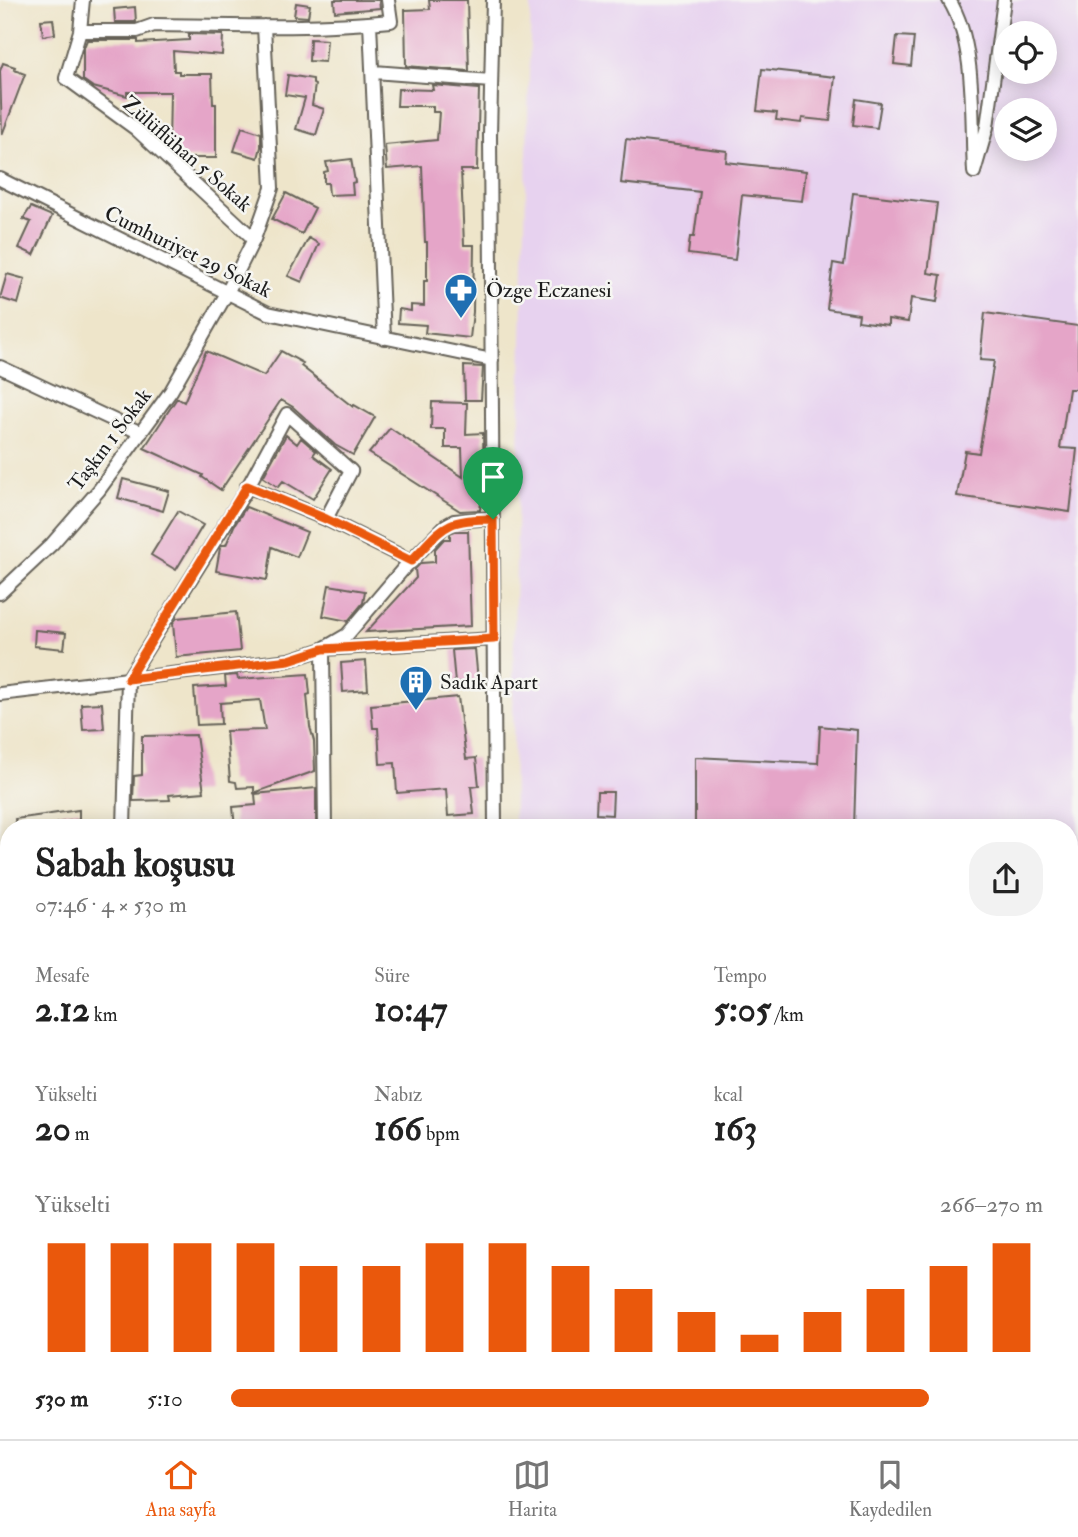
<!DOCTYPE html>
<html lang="tr">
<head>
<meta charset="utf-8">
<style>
	:root { --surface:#fff; --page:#f2f2f2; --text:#222; --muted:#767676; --line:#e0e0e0; --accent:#ea580c }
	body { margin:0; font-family:"IM FELL Double Pica",serif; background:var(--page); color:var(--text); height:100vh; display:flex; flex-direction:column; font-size:26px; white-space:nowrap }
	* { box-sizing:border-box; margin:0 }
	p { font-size:23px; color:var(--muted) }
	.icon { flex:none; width:38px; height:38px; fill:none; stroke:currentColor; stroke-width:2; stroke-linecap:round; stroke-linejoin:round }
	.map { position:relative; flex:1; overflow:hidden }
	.sheet { position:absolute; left:0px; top:819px; width:1078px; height:621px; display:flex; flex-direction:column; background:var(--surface); border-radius:28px 28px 0 0; box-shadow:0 4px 18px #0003 }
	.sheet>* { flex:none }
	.fabs { position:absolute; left:994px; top:21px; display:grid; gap:14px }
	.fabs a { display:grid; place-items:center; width:63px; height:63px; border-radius:50%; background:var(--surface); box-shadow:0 4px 18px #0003; font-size:35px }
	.pin { position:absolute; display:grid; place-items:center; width:60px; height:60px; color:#fff; margin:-72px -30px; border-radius:50% 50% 50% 0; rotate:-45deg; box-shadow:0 0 7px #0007 }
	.pin .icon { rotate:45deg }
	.round { display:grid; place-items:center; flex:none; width:74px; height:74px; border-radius:28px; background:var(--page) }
	.summary { display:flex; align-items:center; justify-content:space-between; height:119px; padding:0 35px }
	h1 { font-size:38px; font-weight:700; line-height:52px }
	.metrics { display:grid; grid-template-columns:repeat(3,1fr); gap:10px; height:119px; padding:7px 35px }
	.metrics div { display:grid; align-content:center }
	.metrics b { font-size:35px; font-weight:700 }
	.metrics small { font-size:19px; font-weight:400 }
	.metrics p { font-size:19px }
	.chart { height:196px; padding:14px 35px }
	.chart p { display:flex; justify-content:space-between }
	.chart svg { width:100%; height:126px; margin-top:7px; stroke:var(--accent); stroke-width:6 }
	ul { padding:0 35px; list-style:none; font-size:23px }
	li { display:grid; grid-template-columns:112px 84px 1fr; align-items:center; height:52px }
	li i { height:18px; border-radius:9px; background:var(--accent) }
	.menu { display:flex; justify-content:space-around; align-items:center; height:98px; border-top:2px solid var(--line); background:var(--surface); font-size:19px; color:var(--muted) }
	.menu a { display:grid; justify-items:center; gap:4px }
	.menu .selected { color:var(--accent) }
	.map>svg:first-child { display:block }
	.built { fill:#e7d2ef; fill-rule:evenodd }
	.building { fill:#e5a5c8 }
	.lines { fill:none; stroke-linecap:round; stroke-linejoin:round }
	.minor-casing { stroke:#666259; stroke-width:16 }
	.minor { stroke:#fff; stroke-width:12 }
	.route-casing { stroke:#fff; stroke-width:14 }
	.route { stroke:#ea580c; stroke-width:9 }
	.labels { text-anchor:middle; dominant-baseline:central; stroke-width:5; stroke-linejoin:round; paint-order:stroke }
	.street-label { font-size:21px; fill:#1c1c1c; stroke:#f6f6f2 }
	.poi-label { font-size:21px; fill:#1c1c1c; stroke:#f6f6f2; text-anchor:start }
</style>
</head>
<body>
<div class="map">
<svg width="1078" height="1439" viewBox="0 0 1078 1439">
	<rect width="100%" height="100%" fill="#f6f6f2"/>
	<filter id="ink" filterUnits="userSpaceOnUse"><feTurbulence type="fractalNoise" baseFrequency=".0143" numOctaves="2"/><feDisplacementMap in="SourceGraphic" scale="14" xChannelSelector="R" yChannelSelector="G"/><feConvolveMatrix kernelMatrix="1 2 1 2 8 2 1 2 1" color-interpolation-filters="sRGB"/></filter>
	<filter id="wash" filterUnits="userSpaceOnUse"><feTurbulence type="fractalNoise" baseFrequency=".00686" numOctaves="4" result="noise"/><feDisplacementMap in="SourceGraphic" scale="28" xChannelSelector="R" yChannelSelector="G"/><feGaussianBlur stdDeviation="1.57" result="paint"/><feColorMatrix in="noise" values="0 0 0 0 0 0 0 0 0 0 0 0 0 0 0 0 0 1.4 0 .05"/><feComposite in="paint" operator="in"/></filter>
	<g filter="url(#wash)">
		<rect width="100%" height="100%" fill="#eee5ca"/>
		<path class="built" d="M531 0H1078V1439H514V1432H1069V828H514L513 680ZM1006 33H1045V72H1006ZM1006 110H1045V149H1006Z"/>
		<g id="blocks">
			<path class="building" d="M334 0H379L380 8 335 12Z
				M429 0H467L469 71 406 66 405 10 430 9Z
				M296 3 310 5 308 17 294 16Z
				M135 7 136 22H115L114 9Z
				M53 19 55 34 43 36 41 20Z
				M189 34 223 35 222 55 173 51 174 71H179V74H212L213 104H216V158H179L169 148 170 92H127V96L93 87 83 80V50L87 40H138V43L189 40Z
				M897 36 914 37 911 66 894 64Z
				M310 39 327 40 325 62 309 61Z
				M3 63 15 67 14 70 25 74 2 135 0 71Z
				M762 69 835 77 830 121 802 118 801 123 776 120 777 113 757 111Z
				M288 75 313 79V84L315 85 312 105 324 109 316 135 296 129 305 98 285 95Z
				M432 85 479 89 477 170H461L464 245H474L473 312 470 338 425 333 426 325 398 323 399 309 411 311V305L424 306V281H427V242H425L422 166 387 169 385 145 437 140 439 112H433V106H397L398 89 433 90Z
				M856 99 881 103 877 128 853 125Z
				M242 127 261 133V147L258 158 234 151Z
				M626 139 727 151 726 162 806 171 802 201 742 195 735 260 688 254 690 237H694L700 192 621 183Z
				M351 159 355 182 352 183 353 194 329 195 328 183H324V172L328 171 326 162Z
				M286 193 315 208 302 234 272 219Z
				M853 193 937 203 928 273 941 275 937 302 911 298 908 322 888 319V325L858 321 859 314 827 309 833 263 844 265Z
				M31 207 52 216 34 255 19 248 31 222 23 219Z
				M309 238 319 244 302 282 288 276Z
				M7 274 25 279 18 304 0 298Z
				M985 313 1078 326V389H1069L1060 448 1077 449 1070 512 957 496 965 451 979 453 994 361 980 360Z
				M206 351 264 376 281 351 303 363 301 366 353 407 354 405 375 417 353 455 335 445 293 407 281 400 221 490 202 477 203 475 144 448 177 398 184 402Z
				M464 366 483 367 481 400H465Z
				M432 402 467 403 466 434 483 433 484 480 480 510 460 511 369 453 390 428 463 477 462 448H445V429H431Z
				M286 435 297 444 301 438 316 451 313 455 332 469 313 499 283 481 278 487 263 477Z
				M123 479 169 491 163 511 118 498Z
				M246 507 307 532 297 557 272 547 267 580 216 571 220 548 222 545H226L234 526Z
				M178 511 203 525 176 570 151 555Z
				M455 531H468L471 626 366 632 416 578 415 569 421 563 435 562V549L444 539H450V533Z
				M329 585 365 591 363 603 348 621 323 616Z
				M236 612 240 651 176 657 173 623 177 618Z
				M35 630 66 633 64 649 34 646Z
				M475 649 478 681 455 683 452 650Z
				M366 661 368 690 343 692 341 663Z
				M308 674 310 694 307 695 310 727 314 741 315 771 254 793V787L237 788 236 782 230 781 226 731 265 730 260 700 220 703 221 724 197 725 194 688 226 686 225 676 237 675 238 679Z
				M458 697 466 759 476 758 479 786 471 787 474 814 448 816 446 789 397 793 395 763 380 764 378 728H373L371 705Z
				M102 703 104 729 83 730 81 704Z
				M820 726 857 730 854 828H695V757L818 763Z
				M196 735 204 792 169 795 170 800 133 801 134 776 142 775V736Z
				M316 788V828H235L233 807 256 805 255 794Z
				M597 792H613L612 815 596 814Z
				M79 810V820L58 823V828H16L15 819Z"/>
		</g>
	</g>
	<g filter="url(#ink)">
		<use href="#blocks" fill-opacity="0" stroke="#666259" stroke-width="2"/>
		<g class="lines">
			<defs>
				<path id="minor" d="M83 0 80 31 66 78 136 129 254 239
					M493 0 490 135 495 828
					M949 0C977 45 971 119 974 172L987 127 1004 0
					M370 23 384 338
					M80 31H137L154 25C233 26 312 29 391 21L388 0
					M374 72 491 81
					M0 179 268 313 492 360
					M0 367 141 433
					M247 486 326 519 411 561
					M0 593 52 544 99 490 171 391 227 293 254 239 272 188 264 26
					M0 694 289 660 323 649 494 639
					M124 828 128 679 245 492 287 414 351 471 326 519
					M325 828 323 649 347 635 404 568 445 526 454 521 493 518
					M0 923 9 922
					M0 1128 9 1125
					M0 1321H9
					M122 1432 123 1439
					M317 1432V1439
					M494 1439V1432"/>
			</defs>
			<use href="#minor" class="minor-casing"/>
			<use href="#minor" class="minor"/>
		</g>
	</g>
	<g class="lines" filter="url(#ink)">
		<defs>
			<path id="route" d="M247 486 326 519 411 561C444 527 443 519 493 519L494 639 323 649 289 660 128 679Z"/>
		</defs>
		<use href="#route" class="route-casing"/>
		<use href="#route" class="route"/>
	</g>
	<defs>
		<symbol id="pharmacy-pin" viewBox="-11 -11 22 30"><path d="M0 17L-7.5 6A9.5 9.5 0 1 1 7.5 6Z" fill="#1f6fb2" stroke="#f6f6f2"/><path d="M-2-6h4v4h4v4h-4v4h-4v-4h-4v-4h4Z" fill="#fff"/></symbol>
		<symbol id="building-pin" viewBox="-11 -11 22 30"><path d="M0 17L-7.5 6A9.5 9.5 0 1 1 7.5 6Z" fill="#1f6fb2" stroke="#f6f6f2"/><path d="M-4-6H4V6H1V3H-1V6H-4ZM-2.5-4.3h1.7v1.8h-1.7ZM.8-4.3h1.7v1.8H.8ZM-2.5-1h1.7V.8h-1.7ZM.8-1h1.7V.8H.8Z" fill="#fff"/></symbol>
	</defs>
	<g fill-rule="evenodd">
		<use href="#pharmacy-pin" x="442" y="271" width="38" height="52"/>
		<use href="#building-pin" x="397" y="663" width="38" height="52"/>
	</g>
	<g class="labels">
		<g class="street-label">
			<text transform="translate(187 154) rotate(41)">Zülüflühan 5 Sokak</text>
			<text transform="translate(188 252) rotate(26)">Cumhuriyet 29 Sokak</text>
			<text transform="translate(110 440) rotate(-53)">Taşkın 1 Sokak</text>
		</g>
		<g class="poi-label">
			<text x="486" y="290">Özge Eczanesi</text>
			<text x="440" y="682">Sadık Apart</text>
		</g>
	</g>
</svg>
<div class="fabs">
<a><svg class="icon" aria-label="locate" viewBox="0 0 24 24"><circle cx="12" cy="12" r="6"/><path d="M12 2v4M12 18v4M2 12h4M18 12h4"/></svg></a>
<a><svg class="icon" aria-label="layers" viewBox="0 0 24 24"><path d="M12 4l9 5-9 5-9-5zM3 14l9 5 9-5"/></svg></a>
</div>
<div class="pin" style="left:493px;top:519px;background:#1e9e55"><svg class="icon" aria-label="arrive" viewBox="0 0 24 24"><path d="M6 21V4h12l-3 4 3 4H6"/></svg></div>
<section class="sheet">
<div class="summary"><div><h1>Sabah koşusu</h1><p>07:46 · 4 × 530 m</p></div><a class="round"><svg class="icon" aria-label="share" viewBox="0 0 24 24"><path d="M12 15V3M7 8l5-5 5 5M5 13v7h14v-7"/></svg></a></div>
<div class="metrics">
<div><p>Mesafe</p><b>2.12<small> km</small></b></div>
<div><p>Süre</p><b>10:47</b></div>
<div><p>Tempo</p><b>5:05<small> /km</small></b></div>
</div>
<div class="metrics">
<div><p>Yükselti</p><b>20<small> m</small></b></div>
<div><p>Nabız</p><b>166<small> bpm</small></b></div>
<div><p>kcal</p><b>163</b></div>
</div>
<div class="chart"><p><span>Yükselti</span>266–270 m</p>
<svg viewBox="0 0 160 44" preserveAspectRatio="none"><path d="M5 44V6M15 44V6M25 44V6M35 44V6M45 44V14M55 44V14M65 44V6M75 44V6M85 44V14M95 44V22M105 44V30M115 44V38M125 44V30M135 44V22M145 44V14M155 44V6"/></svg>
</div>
<ul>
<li><b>530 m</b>5:10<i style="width:86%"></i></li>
</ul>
</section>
</div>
<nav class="menu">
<a class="selected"><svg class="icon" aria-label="home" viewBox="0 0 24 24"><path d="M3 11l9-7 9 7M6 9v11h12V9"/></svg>Ana sayfa</a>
<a><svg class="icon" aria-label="map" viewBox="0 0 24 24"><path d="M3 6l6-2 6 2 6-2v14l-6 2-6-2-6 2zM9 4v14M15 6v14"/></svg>Harita</a>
<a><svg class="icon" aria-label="saved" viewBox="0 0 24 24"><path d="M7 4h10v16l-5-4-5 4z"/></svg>Kaydedilen</a>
</nav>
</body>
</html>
